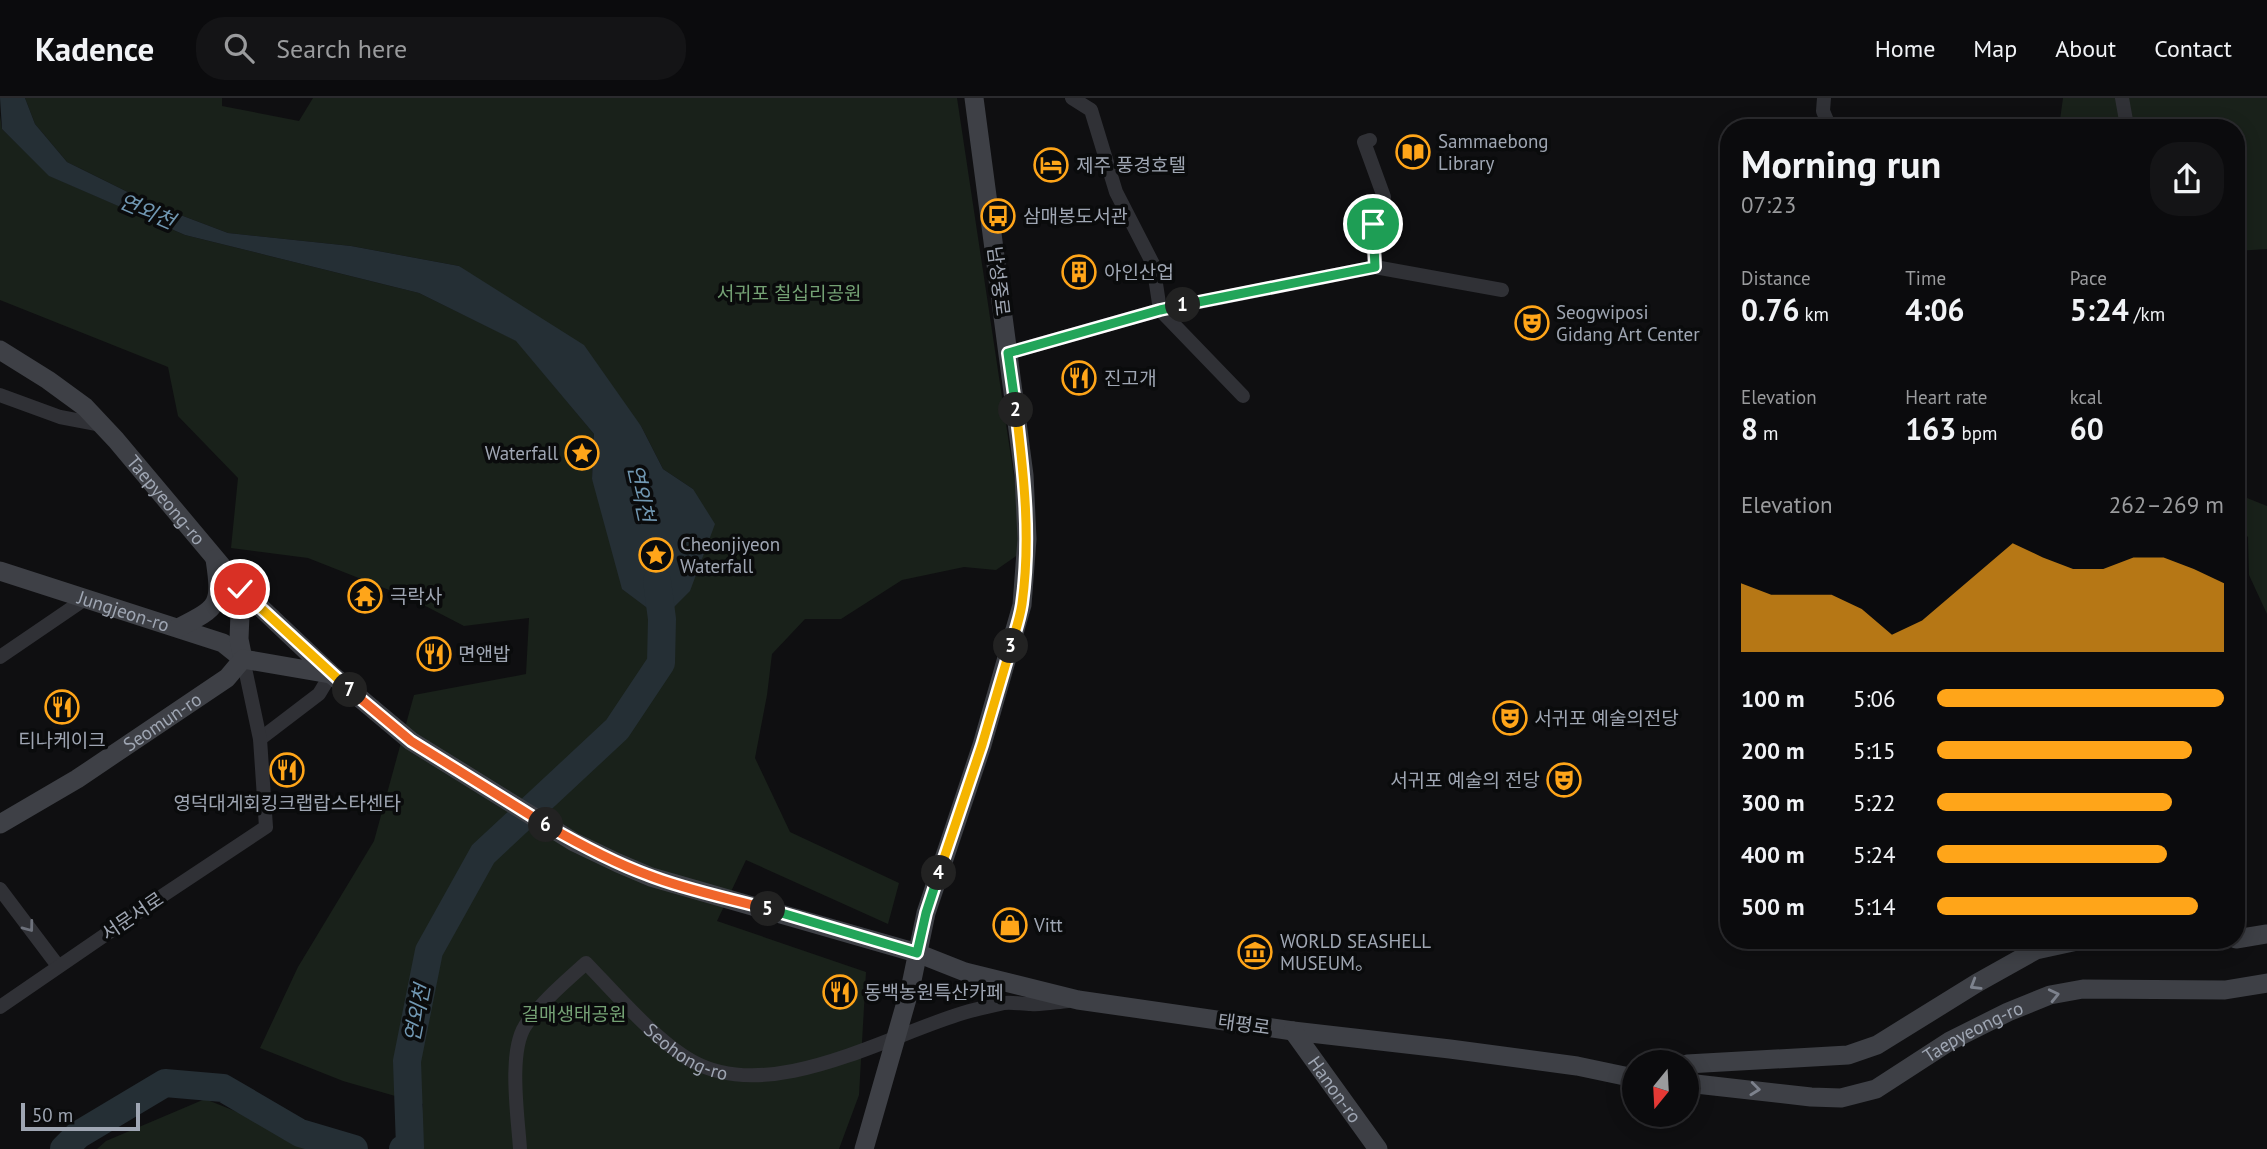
<!DOCTYPE html>
<html lang="en">
<head>
<meta charset="utf-8">
<style>
	:root { --surface:#0b0b0d; --page:#141416; --text:#f1f3f6; --muted:#9a9b9d; --line:#2b2b2e; --accent:#ffa519 }
	body { margin:0; font-family:"PT Sans","Noto Sans KR",sans-serif; background:var(--page); color:var(--text); height:100vh; display:flex; flex-direction:column; font-size:26px; white-space:nowrap }
	* { box-sizing:border-box; margin:0 }
	p { font-size:23px; color:var(--muted) }
	.icon { flex:none; width:38px; height:38px; fill:none; stroke:currentColor; stroke-width:2; stroke-linecap:round; stroke-linejoin:round }
	.map { position:relative; flex:1; overflow:hidden }
	.sheet { position:absolute; left:1720px; top:21px; width:525px; height:830px; display:flex; flex-direction:column; background:var(--surface); border-radius:28px; box-shadow:0 4px 18px #0003,0 0 0 2px var(--line) }
	.sheet>* { flex:none }
	.needle { width:46px; rotate:198deg }
	.tools { position:absolute; left:1622px; top:952px; display:grid; gap:14px }
	.tools a { display:grid; place-items:center; width:77px; height:77px; border-radius:50%; background:var(--surface); box-shadow:0 4px 18px #0003,0 0 0 2px var(--line); font-size:35px }
	.scale { position:absolute; left:21px; bottom:18px; width:119px; box-sizing:border-box; padding-left:7px; border:4px solid #9fa6b3; border-top:0; font-size:19px; line-height:24px; white-space:nowrap; color:#9fa6b3; -webkit-text-stroke:5px #0a0b0c; paint-order:stroke }
	.pin { position:absolute; display:grid; place-items:center; width:60px; height:60px; color:#fff; margin:-30px; border:4px solid #fff; border-radius:50%; box-shadow:0 2px 7px #0007 }
	.km { position:absolute; width:35px; height:35px; margin:-18px; border-radius:50%; background:#222; color:#fff; font-size:19px; line-height:35px; text-align:center }
	.round { display:grid; place-items:center; flex:none; width:74px; height:74px; border-radius:28px; background:var(--page) }
	.headline { display:flex; align-items:center; justify-content:space-between; height:119px; padding:0 21px }
	h1 { font-size:38px; font-weight:700; line-height:52px }
	.stats { display:grid; grid-template-columns:repeat(3,1fr); gap:10px; height:119px; padding:7px 21px }
	.stats div { display:grid; align-content:center }
	.stats b { font-size:30px; font-weight:700 }
	.stats small { font-size:19px; font-weight:400 }
	.stats p { font-size:19px }
	.chart { height:196px; padding:14px 21px }
	.chart p { display:flex; justify-content:space-between }
	.chart svg { width:100%; height:126px; margin-top:7px; fill:var(--accent); opacity:.7 }
	ul { padding:0 21px; list-style:none; font-size:23px }
	li { display:grid; grid-template-columns:112px 84px 1fr; align-items:center; height:52px }
	li i { height:18px; border-radius:9px; background:var(--accent) }
	header { display:flex; align-items:center; gap:42px; box-sizing:border-box; height:98px; padding:0 35px; background:var(--surface); border-bottom:2px solid var(--line) }
	header strong { font-size:33px }
	nav { display:flex; gap:38px; margin-inline-start:auto; font-size:24px }
	.search { width:490px; height:63px; background:var(--page); display:flex; align-items:center; gap:18px; box-sizing:border-box; padding:0 24px; border-radius:28px; color:var(--muted); font-size:26px }
	.map>svg:first-child { display:block }
	.green { fill:#19211a }
	.water { fill:#252f35 }
	.lines { fill:none; stroke-linecap:round; stroke-linejoin:round }
	.river { stroke:#252f35; stroke-width:28 }
	.street { stroke:#303136; stroke-width:14 }
	.secondary { stroke:#3e4046; stroke-width:19 }
	.oneway { stroke:#6d717b }
	.oneway2 { stroke:#7d828d }
	.split-1-casing { stroke:#fff; stroke-width:14 }
	.split-2-casing { stroke:#fff; stroke-width:14 }
	.split-3-casing { stroke:#fff; stroke-width:14 }
	.split-4-casing { stroke:#fff; stroke-width:14 }
	.split-5-casing { stroke:#fff; stroke-width:14 }
	.split-6-casing { stroke:#fff; stroke-width:14 }
	.split-7-casing { stroke:#fff; stroke-width:14 }
	.split-8-casing { stroke:#fff; stroke-width:14 }
	.split-1 { stroke:#22a559; stroke-width:9 }
	.split-2 { stroke:#22a559; stroke-width:9 }
	.split-3 { stroke:#f5b400; stroke-width:9 }
	.split-4 { stroke:#f5b400; stroke-width:9 }
	.split-5 { stroke:#22a559; stroke-width:9 }
	.split-6 { stroke:#f0652b; stroke-width:9 }
	.split-7 { stroke:#f0652b; stroke-width:9 }
	.split-8 { stroke:#f5b400; stroke-width:9 }
	.labels { text-anchor:middle; dominant-baseline:central; stroke-width:7; stroke-linejoin:round; paint-order:stroke }
	.poi-label { font-size:19px; fill:#9fa6b3; stroke:#0a0b0c; text-anchor:start }
	.street-label { font-size:19px; fill:#9fa6b3; stroke:#0a0b0c }
	.park-label { font-size:19px; fill:#74a174; stroke:#0a0b0c }
	.water-label { font-size:21px; font-style:italic; fill:#7198b3; stroke:#0a0b0c }
</style>
</head>
<body>
<header>
<strong>Kadence</strong>
<div class="search"><svg class="icon" aria-label="search" viewBox="0 0 24 24"><circle cx="10" cy="10" r="6"/><path d="M15 15l6 6"/></svg>Search here</div>
<nav><a>Home</a><a>Map</a><a>About</a><a>Contact</a></nav>
</header>
<div class="map">
<svg width="2267" height="1051" viewBox="0 0 2267 1051">
	<rect width="100%" height="100%" fill="#0f0f11"/>
	<path class="green" d="M25 0H222V8L299 23 313 0H957L1025 452 996 472 964 469 902 482 841 521H805L772 556 767 597 755 660 790 734 899 785 888 826 746 762 717 823 866 874 859 997 839 1051H417L423 1006 343 983 260 950 298 869 374 743 414 597 526 576 529 520 464 528 412 501 308 460 231 450 238 380 178 318 168 269 0 202V17L2 31 50 78 185 137 419 195 517 243 594 336 592 382 693 391 663 371 641 328 459 168 351 148 228 135 154 107 67 64 35 26Z
		M2063 0H2267V151L2237 153 2236 30H2061L2059 29Z
		M2237 396 2267 408V516L2249 477 2248 439 2237 427Z
		M205 1001 330 1051H97L106 1043Z"/>
	<path class="water" d="M0 0H25L35 26 67 64 154 107 228 135 351 148 459 168 584 247 641 328 663 371 693 391 715 426 690 493 662 521 622 491 592 381 594 336 516 243 419 195 185 137 49 78 2 31Z"/>
	<g class="lines">
		<path class="river" d="M64 1051 78 1037 165 985 223 990 300 1035 354 1051
			M403 1051 410 1049 407 963 429 853 483 756 617 631 661 565 662 521 657 483"/>
		<g class="street">
			<path d="M1072 0 1091 12 1116 94 1153 166 1160 212 1243 298"/>
			<path d="M1824 0 1823 13 1830 30"/>
			<path d="M2122 0 2127 28 2125 30"/>
			<path d="M1370 42 1364 44 1384 99 1373 126 1375 169"/>
			<path d="M1008 255 1160 212 1375 169 1502 192"/>
			<path d="M0 297 60 319 102 327"/>
			<path d="M0 559 85 501"/>
			<path d="M260 641 319 596 331 576"/>
			<path d="M0 791 58 868"/>
			<path d="M0 909 153 804 266 729 260 641 243 561"/>
			<path id="s1" d="M520 1051C518 1019 508 955 525 928 541 904 565 884 586 865 615 895 656 943 692 963 770 1007 886 938 963 915 976 911 991 908 1004 905 1013 904 1022 906 1031 906 1043 907 1056 904 1068 903"/>
		</g>
		<g class="secondary">
			<path id="s2" d="M0 252 48 282 85 309 116 342 241 491 331 576 411 643 574 744 618 765 651 779 917 855 965 874 1078 902 1293 933 1450 951 1577 968 1634 980"/>
			<path id="s3" d="M0 473 223 545 243 561"/>
			<path d="M241 491 239 541 243 561"/>
			<path d="M178 530C219 509 222 508 215 461"/>
			<path id="s4" d="M0 726 77 681 227 580 243 561 330 576"/>
			<path d="M2236 841 2267 836"/>
			<path id="s5" d="M1293 933 1378 1051"/>
			<path d="M1687 966 1848 957 1877 947 1977 885 2036 852 2082 842"/>
			<path id="s6" d="M1687 985 1811 999 1841 1000 1876 991 1950 943 2008 914 2050 897 2083 891 2225 892 2267 885"/>
			<path d="M864 1051 911 887 926 815 982 647 1022 507 1027 441 1024 377 974 0"/>
		</g>
	</g>
	<defs><path id="oneway-chevron" d="M-2-3.5L2.5 0L-2 3.5" fill="none" stroke-width="1.6" stroke-linecap="round" stroke-linejoin="round" transform="scale(1.75)"/></defs>
	<use class="oneway" href="#oneway-chevron" transform="translate(29 829) rotate(53)"/>
	<g class="oneway2">
		<use href="#oneway-chevron" transform="translate(1975 887) rotate(149)"/>
		<use href="#oneway-chevron" transform="translate(2054 897) rotate(-13)"/>
		<use href="#oneway-chevron" transform="translate(1755 991) rotate(6)"/>
	</g>
	<g class="lines">
		<defs>
			<path id="split-1" d="M1183 207 1375 169 1373 126"/>
			<path id="split-2" d="M1016 312 1008 255 1160 212 1183 207"/>
			<path id="split-3" d="M1011 548C1015 534 1020 520 1022 506 1031 441 1024 377 1016 312"/>
			<path id="split-4" d="M939 775 982 647 1011 548"/>
			<path id="split-5" d="M768 811 917 855 926 815 939 775"/>
			<path id="split-6" d="M546 727C579 746 612 764 648 777 686 792 728 800 768 811"/>
			<path id="split-7" d="M350 592 411 643 546 727"/>
			<path id="split-8" d="M240 491 350 592"/>
		</defs>
		<use href="#split-1" class="split-1-casing"/>
		<use href="#split-2" class="split-2-casing"/>
		<use href="#split-3" class="split-3-casing"/>
		<use href="#split-4" class="split-4-casing"/>
		<use href="#split-5" class="split-5-casing"/>
		<use href="#split-6" class="split-6-casing"/>
		<use href="#split-7" class="split-7-casing"/>
		<use href="#split-8" class="split-8-casing"/>
		<use href="#split-1" class="split-1"/>
		<use href="#split-2" class="split-2"/>
		<use href="#split-3" class="split-3"/>
		<use href="#split-4" class="split-4"/>
		<use href="#split-5" class="split-5"/>
		<use href="#split-6" class="split-6"/>
		<use href="#split-7" class="split-7"/>
		<use href="#split-8" class="split-8"/>
	</g>
	<defs>
		<symbol id="library-ring" viewBox="-11 -11 22 22"><circle r="9.5" fill="#0a0b0c" stroke="#ffa519" stroke-width="1.5"/><path d="M-6-4Q-3-5.5-.7-3.5V5Q-3 3-6 4ZM6-4Q3-5.5 .7-3.5V5Q3 3 6 4Z" fill="#ffa519"/></symbol>
		<symbol id="hotel-ring" viewBox="-11 -11 22 22"><circle r="9.5" fill="#0a0b0c" stroke="#ffa519" stroke-width="1.5"/><path d="M-6-4.5h1.5V1H6V5H4.5V3h-9V5H-6ZM-4 0a1.8 1.8 0 1 1 3.6 0ZM.5 0V-2.5h3Q6-2.5 6 0Z" fill="#ffa519"/></symbol>
		<symbol id="bus-ring" viewBox="-11 -11 22 22"><circle r="9.5" fill="#0a0b0c" stroke="#ffa519" stroke-width="1.5"/><path d="M-5-6H5V4H4V6H2V4H-2V6H-4V4H-5ZM-3.5-4V0h7V-4ZM-3.5 1.2v1.5H-2V1.2ZM2 1.2v1.5H3.5V1.2Z" fill="#ffa519"/></symbol>
		<symbol id="building-ring" viewBox="-11 -11 22 22"><circle r="9.5" fill="#0a0b0c" stroke="#ffa519" stroke-width="1.5"/><path d="M-4-6H4V6H1V3H-1V6H-4ZM-2.5-4.3h1.7v1.8h-1.7ZM.8-4.3h1.7v1.8H.8ZM-2.5-1h1.7V.8h-1.7ZM.8-1h1.7V.8H.8Z" fill="#ffa519"/></symbol>
		<symbol id="theatre-ring" viewBox="-11 -11 22 22"><circle r="9.5" fill="#0a0b0c" stroke="#ffa519" stroke-width="1.5"/><path d="M-5-5.5Q0-4 5-5.5V0Q5 5 0 6Q-5 5-5 0ZM-3.3-2.5H-1v1.5H-3.3ZM1-2.5H3.3v1.5H1ZM-2.8 1Q0 5.5 2.8 1Z" fill="#ffa519"/></symbol>
		<symbol id="restaurant-ring" viewBox="-11 -11 22 22"><circle r="9.5" fill="#0a0b0c" stroke="#ffa519" stroke-width="1.5"/><path d="M-5-6h1v4h1v-4h1v4h1v-4h1v5L-1.5 .5V6h-2V.5L-5-1ZM5-6V6H3V1.5H1.5Q1.5-4 5-6Z" fill="#ffa519"/></symbol>
		<symbol id="sight-ring" viewBox="-11 -11 22 22"><circle r="9.5" fill="#0a0b0c" stroke="#ffa519" stroke-width="1.5"/><path d="M0-6L1.8-2.2L6-1.7L2.9 1.2L3.7 5.4L0 3.3L-3.7 5.4L-2.9 1.2L-6-1.7L-1.8-2.2Z" fill="#ffa519"/></symbol>
		<symbol id="temple-ring" viewBox="-11 -11 22 22"><circle r="9.5" fill="#0a0b0c" stroke="#ffa519" stroke-width="1.5"/><path d="M0-6L5-2H3V0L6.5 2.5H4V6H1.5V3h-3V6H-4V2.5H-6.5L-3 0V-2H-5Z" fill="#ffa519"/></symbol>
		<symbol id="shop-ring" viewBox="-11 -11 22 22"><circle r="9.5" fill="#0a0b0c" stroke="#ffa519" stroke-width="1.5"/><path d="M-5-2.5h2.3a2.7 3.5 0 0 1 5.4 0H5L5.5 6h-11ZM-1.5-2.5h3a1.5 2.3 0 0 0-3 0Z" fill="#ffa519"/></symbol>
		<symbol id="museum-ring" viewBox="-11 -11 22 22"><circle r="9.5" fill="#0a0b0c" stroke="#ffa519" stroke-width="1.5"/><path d="M0-6L6-3V-2H-6V-3ZM-5-1h2V3h-2ZM-1-1h2V3h-2ZM3-1h2V3H3ZM-6 4H6V6H-6Z" fill="#ffa519"/></symbol>
	</defs>
	<g fill-rule="evenodd">
		<use href="#library-ring" x="1394" y="35" width="38" height="38"/>
		<use href="#hotel-ring" x="1032" y="48" width="38" height="38"/>
		<use href="#bus-ring" x="979" y="99" width="38" height="38"/>
		<use href="#building-ring" x="1060" y="155" width="38" height="38"/>
		<use href="#theatre-ring" x="1513" y="206" width="38" height="38"/>
		<use href="#restaurant-ring" x="1060" y="261" width="38" height="38"/>
		<use href="#sight-ring" x="563" y="336" width="38" height="38"/>
		<use href="#sight-ring" x="637" y="438" width="38" height="38"/>
		<use href="#temple-ring" x="346" y="479" width="38" height="38"/>
		<use href="#restaurant-ring" x="415" y="537" width="38" height="38"/>
		<use href="#restaurant-ring" x="43" y="590" width="38" height="38"/>
		<use href="#theatre-ring" x="1491" y="601" width="38" height="38"/>
		<use href="#restaurant-ring" x="268" y="653" width="38" height="38"/>
		<use href="#theatre-ring" x="1545" y="663" width="38" height="38"/>
		<use href="#shop-ring" x="991" y="808" width="38" height="38"/>
		<use href="#museum-ring" x="1236" y="835" width="38" height="38"/>
		<use href="#restaurant-ring" x="821" y="875" width="38" height="38"/>
	</g>
	<g class="labels">
		<g class="poi-label">
			<text x="1438" y="43">Sammaebong<tspan x="1438" dy="22">Library</tspan></text>
			<text x="1076" y="67">제주 풍경호텔</text>
			<text x="1023" y="118">삼매봉도서관</text>
			<text x="1104" y="174">아인산업</text>
			<text x="1556" y="214">Seogwiposi<tspan x="1556" dy="22">Gidang Art Center</tspan></text>
			<text x="1104" y="280">진고개</text>
			<text x="558" y="355" text-anchor="end">Waterfall</text>
			<text x="680" y="446">Cheonjiyeon<tspan x="680" dy="22">Waterfall</tspan></text>
			<text x="390" y="498">극락사</text>
			<text x="458" y="556">면앤밥</text>
			<text x="1534" y="620">서귀포 예술의전당</text>
			<text x="62" y="642" text-anchor="middle">티나케이크</text>
			<text x="1540" y="682" text-anchor="end">서귀포 예술의 전당</text>
			<text x="287" y="705" text-anchor="middle">영덕대게회킹크랩랍스타센타</text>
			<text x="1034" y="827">Vitt</text>
			<text x="1280" y="843">WORLD SEASHELL<tspan x="1280" dy="22">MUSEUM。</tspan></text>
			<text x="864" y="894">동백농원특산카페</text>
		</g>
		<g class="street-label">
			<text transform="translate(999 183) rotate(83)">남성중로</text>
			<text stroke="none"><textPath href="#s2" startOffset="226">Taepyeong-ro</textPath></text>
			<text stroke="none"><textPath href="#s3" startOffset="130">Jungjeon-ro</textPath></text>
			<text stroke="none"><textPath href="#s4" startOffset="192">Seomun-ro</textPath></text>
			<text transform="translate(132 818) rotate(-34)">서문서로</text>
			<text transform="translate(1244 926) rotate(8)">태평로</text>
			<text stroke="none"><textPath href="#s6" startOffset="304">Taepyeong-ro</textPath></text>
			<text stroke="none"><textPath href="#s1" startOffset="348">Seohong-ro</textPath></text>
			<text stroke="none"><textPath href="#s5" startOffset="72">Hanon-ro</textPath></text>
		</g>
		<g class="park-label">
			<text x="789" y="195">서귀포 칠십리공원</text>
			<text x="574" y="916">걸매생태공원</text>
		</g>
		<g class="water-label">
			<text transform="translate(147 113) rotate(23)">연외천</text>
			<text transform="translate(641 395) rotate(78)">연외천</text>
			<text transform="translate(417 915) rotate(-79)">연외천</text>
		</g>
	</g>
</svg>
<div class="tools">
<a><svg class="needle" viewBox="-14 -14 28 28"><path d="M0-13l5 13h-10z" fill="#e53935"/><path d="M0 13l5-13h-10z" fill="#9a9b9d"/></svg></a>
</div>
<div class="scale">50 m</div>
<div class="pin" style="left:1373px;top:126px;background:#1e9e55"><svg class="icon" aria-label="arrive" viewBox="0 0 24 24"><path d="M6 21V4h12l-3 4 3 4H6"/></svg></div>
<div class="pin" style="left:240px;top:491px;background:#d93025"><svg class="icon" aria-label="check" viewBox="0 0 24 24"><path d="M5 12l5 5 9-10"/></svg></div>
<b class="km" style="left:1183px;top:207px">1</b>
<b class="km" style="left:1016px;top:312px">2</b>
<b class="km" style="left:1011px;top:548px">3</b>
<b class="km" style="left:939px;top:775px">4</b>
<b class="km" style="left:768px;top:811px">5</b>
<b class="km" style="left:546px;top:727px">6</b>
<b class="km" style="left:350px;top:592px">7</b>
<section class="sheet">
<div class="headline"><div><h1>Morning run</h1><p>07:23</p></div><a class="round"><svg class="icon" aria-label="share" viewBox="0 0 24 24"><path d="M12 15V3M7 8l5-5 5 5M5 13v7h14v-7"/></svg></a></div>
<div class="stats">
<div><p>Distance</p><b>0.76<small> km</small></b></div>
<div><p>Time</p><b>4:06</b></div>
<div><p>Pace</p><b>5:24<small> /km</small></b></div>
</div>
<div class="stats">
<div><p>Elevation</p><b>8<small> m</small></b></div>
<div><p>Heart rate</p><b>163<small> bpm</small></b></div>
<div><p>kcal</p><b>60</b></div>
</div>
<div class="chart"><p><span>Elevation</span>262–269 m</p>
<svg viewBox="0 0 160 44" preserveAspectRatio="none"><path d="M0 44V20L10 24L20 24L30 24L40 29L50 38L60 33L70 24L80 15L90 6L100 11L110 15L120 15L130 11L140 11L150 15L160 20V44z"/></svg>
</div>
<ul>
<li><b>100 m</b>5:06<i style="width:100%"></i></li>
<li><b>200 m</b>5:15<i style="width:89%"></i></li>
<li><b>300 m</b>5:22<i style="width:82%"></i></li>
<li><b>400 m</b>5:24<i style="width:80%"></i></li>
<li><b>500 m</b>5:14<i style="width:91%"></i></li>
</ul>
</section>
</div>
</body>
</html>
